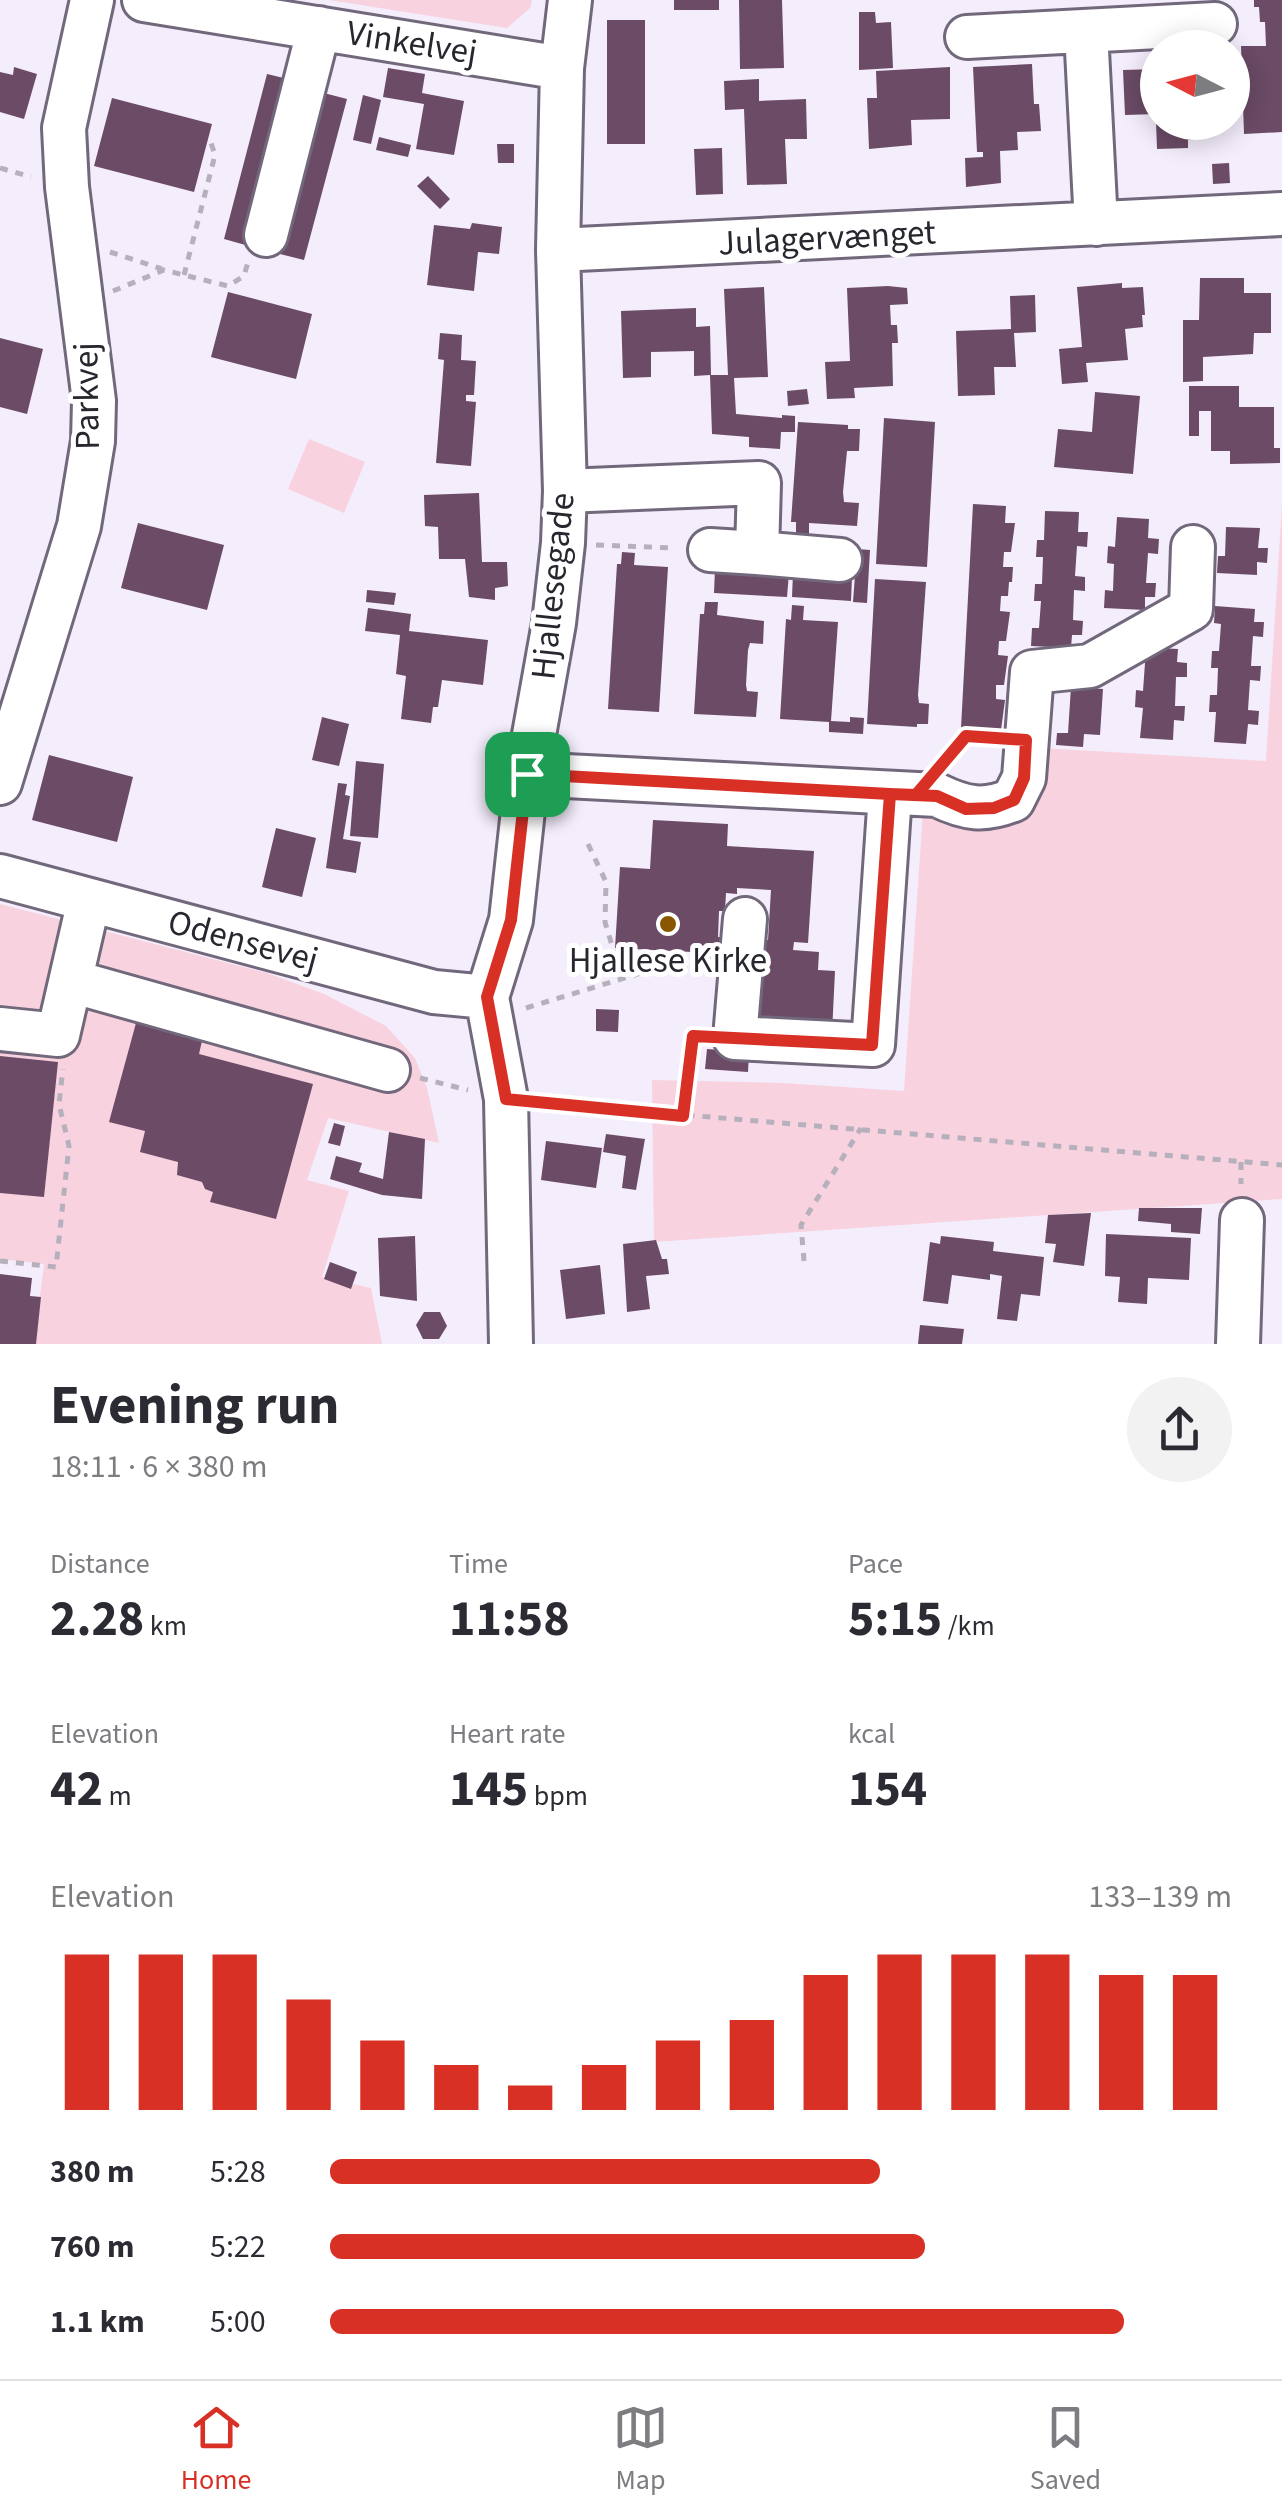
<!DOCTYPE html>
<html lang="en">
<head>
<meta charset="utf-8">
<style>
	:root { --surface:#fff; --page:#f2f2f3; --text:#2b2b33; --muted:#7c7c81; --line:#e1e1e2; --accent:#d93025 }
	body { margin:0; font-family:"Source Sans 3",sans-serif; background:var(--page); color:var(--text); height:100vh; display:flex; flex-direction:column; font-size:38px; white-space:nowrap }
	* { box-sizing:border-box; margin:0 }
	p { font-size:32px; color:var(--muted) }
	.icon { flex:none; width:55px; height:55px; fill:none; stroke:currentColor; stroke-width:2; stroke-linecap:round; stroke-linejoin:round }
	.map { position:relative; height:1344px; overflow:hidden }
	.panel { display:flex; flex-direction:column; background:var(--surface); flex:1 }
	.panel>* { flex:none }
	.needle { width:65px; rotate:276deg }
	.tools { position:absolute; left:1140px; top:30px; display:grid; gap:20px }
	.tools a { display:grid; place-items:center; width:110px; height:110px; border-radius:50%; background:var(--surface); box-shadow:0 5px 25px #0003; font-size:50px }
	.pin { position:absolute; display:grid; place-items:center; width:85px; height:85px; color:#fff; margin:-42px; border-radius:20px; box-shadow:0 5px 15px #0006 }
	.round { display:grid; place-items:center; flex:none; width:105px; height:105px; border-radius:52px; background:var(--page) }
	.overview { display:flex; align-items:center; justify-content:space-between; height:170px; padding:0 50px }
	h1 { font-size:55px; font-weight:700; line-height:75px }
	.metrics { display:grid; grid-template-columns:repeat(3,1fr); gap:15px; height:170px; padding:10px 50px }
	.metrics div { display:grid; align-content:center }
	.metrics b { font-size:50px; font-weight:700 }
	.metrics small { font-size:28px; font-weight:400 }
	.metrics p { font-size:28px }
	.chart { height:280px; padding:20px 50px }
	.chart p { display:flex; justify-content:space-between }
	.chart svg { width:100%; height:180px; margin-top:10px; stroke:var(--accent); stroke-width:6 }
	ul { padding:0 50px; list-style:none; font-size:32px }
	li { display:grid; grid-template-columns:160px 120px 1fr; align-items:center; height:75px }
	li i { height:25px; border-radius:12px; background:var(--accent) }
	.menu { display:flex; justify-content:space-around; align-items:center; height:140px; border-top:2px solid var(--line); background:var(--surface); font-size:28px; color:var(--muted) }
	.menu a { display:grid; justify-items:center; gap:5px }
	.menu .current { color:var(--accent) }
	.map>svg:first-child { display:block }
	.green { fill:#f9d2df }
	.building { fill:#6b4b66 }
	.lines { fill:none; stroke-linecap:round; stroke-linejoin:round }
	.minor-casing { stroke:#72687c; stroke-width:48 }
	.path { stroke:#b6b0bd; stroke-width:5; stroke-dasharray:8 8; stroke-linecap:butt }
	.minor { stroke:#fff; stroke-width:42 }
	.route-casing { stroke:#fff; stroke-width:20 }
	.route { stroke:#d93025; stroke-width:12 }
	.poi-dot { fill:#895700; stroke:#fff; stroke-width:4 }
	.labels { text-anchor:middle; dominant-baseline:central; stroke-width:10; stroke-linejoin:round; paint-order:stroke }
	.street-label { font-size:35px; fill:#2a262f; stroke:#fff }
	.poi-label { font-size:35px; fill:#2a262f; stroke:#fff }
</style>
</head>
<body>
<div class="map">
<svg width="1282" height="1344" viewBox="0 0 1282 1344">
	<rect width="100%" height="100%" fill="#f4edfc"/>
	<path class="green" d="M329 0H532L530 8 507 28Z
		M309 439 365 462 344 513 288 489Z
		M1282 505V1199L654 1242 652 1080 783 1083 904 1091 923 811 961 819 1041 748 1266 761Z
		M0 904 267 973 324 994 386 1026 415 1058 427 1088 439 1143 328 1118 307 1180 349 1191 322 1277 371 1288 382 1344H34L44 1264 0 1259Z"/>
	<path class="building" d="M674 0H719V10H674Z
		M739 0H782L784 68 740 69Z
		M1254 0H1282V132L1244 134 1241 46H1266L1265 22H1260L1259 7H1254Z
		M859 12H875L876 23 891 22 893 68 859 70Z
		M607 20H645V144H607Z
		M1032 64 1034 104H1039L1041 131 1017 132 1018 150 1000 151 1001 183 966 187 965 158 983 157V152H977L973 67Z
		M14 67 37 74 24 119 0 112V72L13 75Z
		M950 67V119L911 120 912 145 869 149 867 98H877L876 71Z
		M388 68 425 74 422 93 464 101 454 155 416 149 424 104 383 97Z
		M1158 69V114L1125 115 1123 70Z
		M267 74 292 80 249 246 224 239Z
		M759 79V101L806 99 807 139H785L787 184 747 185 744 109 725 110 724 81Z
		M320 92 347 99 304 260 276 253Z
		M363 95 381 100 371 144 353 140Z
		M112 98 212 124 194 192 94 166Z
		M1156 122H1201L1202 139 1188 140V148L1157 149Z
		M379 137 411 145 408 157 376 150Z
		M497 144H514V163H498Z
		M722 148 723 194 696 195 694 149Z
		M1229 163 1230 183 1213 184 1212 164Z
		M428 176 450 199 440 209 417 186Z
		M472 223 502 227 499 254 478 252 474 291 427 285 434 225 470 229Z
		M1200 278H1244V293H1271V333H1254L1253 354 1203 357V381L1183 382V320H1199Z
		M1122 283V288L1143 287 1145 315H1142L1143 327 1125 329 1128 360 1086 363 1088 382 1062 384 1059 349 1082 347 1077 287Z
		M888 286 907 288 908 304 890 305 891 325H897L898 343H892L893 386 854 388 855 398 827 399 825 362 850 361 847 288Z
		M764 287 768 377 734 378 736 414 782 418V415L795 416V432H781L780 449 749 447V437L712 434 710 375 694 376V351L651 352V377L623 378 621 311 696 308V327L710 326 711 375H728L724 289Z
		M228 292 312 314 296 379 211 357Z
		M1035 295 1036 332 1014 333 1016 367H994L995 395 958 396 956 331 1011 329 1010 296Z
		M440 333 462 335 461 360 476 361 474 395H466V401L476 402 471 466 436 463 444 360 438 359Z
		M0 338 43 349 27 414 0 407Z
		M1189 386H1239V407H1274V448H1280V463L1230 464V451H1211V411H1199V436H1189Z
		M807 389 809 404 788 406 787 391Z
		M1095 392 1140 396 1133 474 1054 467 1058 429 1092 432Z
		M884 418 935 422 927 567 876 564Z
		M798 422 848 425V429H860L859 451H847L843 492 844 502 859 503 857 526 809 523V537H796V522H791Z
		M479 493 482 562H507L508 586 495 588V600L469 597 465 559H439L438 527 425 526 424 495Z
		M973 504 1006 506 1005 523H1015L1011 552H1004L1003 567H1013L1012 582H1009L1008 596H1001L1000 611 1010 612 1006 641H999L998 655 1008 656 1004 685H996V699L1005 700 1001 730 961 728Z
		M1045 511 1079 512 1078 532H1088L1087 547 1077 546 1075 576 1085 577V591L1074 590 1073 620 1083 621 1082 635H1072L1071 648 1031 646 1032 628H1039L1041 601H1034L1035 584H1042L1043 557H1036L1037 540H1044Z
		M1117 517 1149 519 1148 538 1159 539 1158 554 1148 553 1146 583H1156L1155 597H1145V610L1104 608 1105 590 1113 591 1114 564 1107 563 1108 546 1115 547Z
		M138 523 224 545 207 610 121 588Z
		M1226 527 1260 528 1258 548H1268L1267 563 1257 562V575L1217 573 1218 556H1225Z
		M857 549 870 550 867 603 853 602Z
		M622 552 635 553 634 565 668 567 659 712 608 709 617 564H621Z
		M715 569 789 573 787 597 714 593Z
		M793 573 852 577 851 601 792 597Z
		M875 579 926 582 918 695 919 703 929 704 928 724H917V727L867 724Z
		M367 590 396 593 394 605 366 602Z
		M705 602H718L717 615 764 621 763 644 750 643 748 650 746 685 747 691 758 692 756 717 694 714 700 614H704Z
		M792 605 804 606 803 620 838 622 831 721 850 722V717L864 718 863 734 829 732V722L780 719 786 619 791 620Z
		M1215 606 1255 609 1254 622H1264L1263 637 1253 636 1251 666H1261L1260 681 1250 680 1248 710 1259 711 1258 725 1248 724 1246 744 1214 742 1216 712H1209L1210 695H1217L1218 668H1211L1212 651H1219L1221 624 1214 623Z
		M368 608 411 614 409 631 488 640 483 685 442 680 438 707H433L431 723 401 719 406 676 396 674 400 635 365 631Z
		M1138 647 1178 649 1177 662 1187 663V677H1176L1175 706H1185L1184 721 1174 720 1173 740 1140 738 1143 708 1135 707 1136 690 1143 691 1145 663H1137Z
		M1071 687 1103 689 1100 735 1084 734 1083 747 1056 745 1057 733H1068Z
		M322 717 349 724 339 766 312 760Z
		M49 755 133 777 117 842 32 820Z
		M356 761 384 764 378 838 350 836Z
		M338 783 347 784 345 795 350 796 343 839 361 842 356 873 326 868Z
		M653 820 728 824 727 846 814 851 808 943 794 942 793 950 819 952 818 970 835 971 832 1033 753 1029 763 939 768 940 771 890 737 888V894L726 893 725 911H719L718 937H727L725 962 692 960V952L615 948 620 867 650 869Z
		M276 828 316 838 302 897 262 887Z
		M596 1009 619 1010 618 1032 596 1031Z
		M136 1023 202 1041 199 1054 313 1084 276 1219 210 1202 213 1192 205 1189 202 1182 177 1175 178 1162 140 1152 145 1131 109 1122Z
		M707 1049 749 1052 748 1072 705 1069Z
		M0 1056 58 1062 44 1197 0 1193Z
		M334 1123 345 1126 340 1146 328 1143Z
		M389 1132 425 1139 422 1199 382 1195 330 1179 336 1156 362 1163 359 1172 383 1179Z
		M606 1134 645 1139 636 1190 622 1188 626 1156 603 1152Z
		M546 1141 602 1148 596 1188 541 1180Z
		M1139 1208H1202L1200 1234 1171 1232V1224L1138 1221Z
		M1091 1213 1084 1266 1053 1262 1056 1244 1045 1243 1048 1215Z
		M1106 1234 1191 1238 1189 1280 1148 1278 1147 1304 1118 1302 1120 1277 1105 1276Z
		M415 1236 417 1301 380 1296 378 1238Z
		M941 1236 994 1242 993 1251 1044 1257 1040 1296 1021 1294 1017 1321 997 1319 1002 1276 990 1274V1280L952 1275 948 1304 923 1301 930 1242 940 1244Z
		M656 1240 662 1259H667L669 1274 646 1276 650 1309 627 1312 623 1244Z
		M330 1262 357 1272 351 1289 324 1279Z
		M600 1265 605 1314 566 1319 560 1270Z
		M0 1274 32 1278 30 1296 41 1297 36 1344H0Z
		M424 1312H440L447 1326 439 1339H423L416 1325Z
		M920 1325 964 1329 962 1344H918Z"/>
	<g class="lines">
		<defs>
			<path id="minor" d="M144 0 562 68
				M1086 31 1096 224
				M967 37 1215 24
				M266 235 319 28
				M558 250 1282 214
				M565 491 759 483 757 553 840 560
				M710 550 757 553
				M527 774 937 795C966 809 984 812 1013 800L1024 778 1032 672 1090 666 1191 609 1193 547
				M0 783 79 526 93 441 94 401 67 187 64 128 92 0
				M0 876 434 992 487 997
				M745 919 735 1038 873 1045 890 794
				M71 981 388 1070
				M0 1029 58 1035 89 900
				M511 1344 506 1099 487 997 511 920 527 774 554 623 563 543 565 491 558 250 562 68 570 0
				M1238 1344 1242 1220"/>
		</defs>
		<use href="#minor" class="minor-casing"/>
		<path class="path" d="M0 168 31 177
			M110 252 162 269
			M184 275 215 155 211 143
			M113 291 164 270 228 286 244 276 248 262
			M596 545 675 548
			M946 759 966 735 994 737
			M588 844 606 882 605 922 614 952 627 959 636 974
			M526 1008 664 966 707 969
			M420 1078 468 1090
			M543 1103 1282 1165
			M683 1116 693 1036 702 1037
			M1241 1162V1184
			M0 1261 56 1267 69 1146 59 1104 63 1069
			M804 1261 801 1225 861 1128"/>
		<use href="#minor" class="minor"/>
	</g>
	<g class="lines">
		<defs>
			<path id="route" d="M527 774 511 920 487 997 506 1099 683 1116 693 1036 872 1045 890 794 916 795 966 736 1026 740 1024 778 1014 800 994 808 966 809 937 796 890 794 527 774"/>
		</defs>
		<use href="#route" class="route-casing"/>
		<use href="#route" class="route"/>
	</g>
	<circle class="poi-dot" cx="668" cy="924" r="10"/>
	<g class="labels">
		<g class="street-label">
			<text transform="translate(412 43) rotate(9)">Vinkelvej</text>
			<text transform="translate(827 238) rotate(-3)">Julagervænget</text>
			<text transform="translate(87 396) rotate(-91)">Parkvej</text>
			<text transform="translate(553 586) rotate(-84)">Hjallesegade</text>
			<text transform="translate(243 941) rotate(15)">Odensevej</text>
		</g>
		<g class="poi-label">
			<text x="668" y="961">Hjallese Kirke</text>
		</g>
	</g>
</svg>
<div class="tools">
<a><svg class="needle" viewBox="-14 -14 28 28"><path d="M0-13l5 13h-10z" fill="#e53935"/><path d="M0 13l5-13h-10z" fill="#7c7c81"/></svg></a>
</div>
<div class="pin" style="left:527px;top:774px;background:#1e9e55"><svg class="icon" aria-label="arrive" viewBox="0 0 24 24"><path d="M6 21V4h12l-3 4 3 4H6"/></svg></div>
</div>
<section class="panel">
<div class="overview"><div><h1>Evening run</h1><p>18:11 · 6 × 380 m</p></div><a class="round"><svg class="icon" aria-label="share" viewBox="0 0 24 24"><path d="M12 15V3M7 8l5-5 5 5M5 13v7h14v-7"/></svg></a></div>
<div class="metrics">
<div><p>Distance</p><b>2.28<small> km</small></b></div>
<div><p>Time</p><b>11:58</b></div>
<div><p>Pace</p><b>5:15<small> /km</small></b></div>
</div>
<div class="metrics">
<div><p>Elevation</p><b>42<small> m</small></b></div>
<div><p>Heart rate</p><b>145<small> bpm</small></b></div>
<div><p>kcal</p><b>154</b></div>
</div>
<div class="chart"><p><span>Elevation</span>133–139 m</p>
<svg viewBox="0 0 160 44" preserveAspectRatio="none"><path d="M5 44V6M15 44V6M25 44V6M35 44V17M45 44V27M55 44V33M65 44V38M75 44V33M85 44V27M95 44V22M105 44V11M115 44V6M125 44V6M135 44V6M145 44V11M155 44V11"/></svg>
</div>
<ul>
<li><b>380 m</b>5:28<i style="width:61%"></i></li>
<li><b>760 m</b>5:22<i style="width:66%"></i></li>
<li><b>1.1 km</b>5:00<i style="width:88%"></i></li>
</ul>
</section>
<nav class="menu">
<a class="current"><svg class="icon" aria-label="home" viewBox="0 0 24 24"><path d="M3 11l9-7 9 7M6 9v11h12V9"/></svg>Home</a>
<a><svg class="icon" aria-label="map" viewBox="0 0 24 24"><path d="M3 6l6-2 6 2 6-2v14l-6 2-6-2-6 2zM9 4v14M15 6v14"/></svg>Map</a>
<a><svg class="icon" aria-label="saved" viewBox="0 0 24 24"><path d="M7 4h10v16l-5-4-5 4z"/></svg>Saved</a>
</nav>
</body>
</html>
